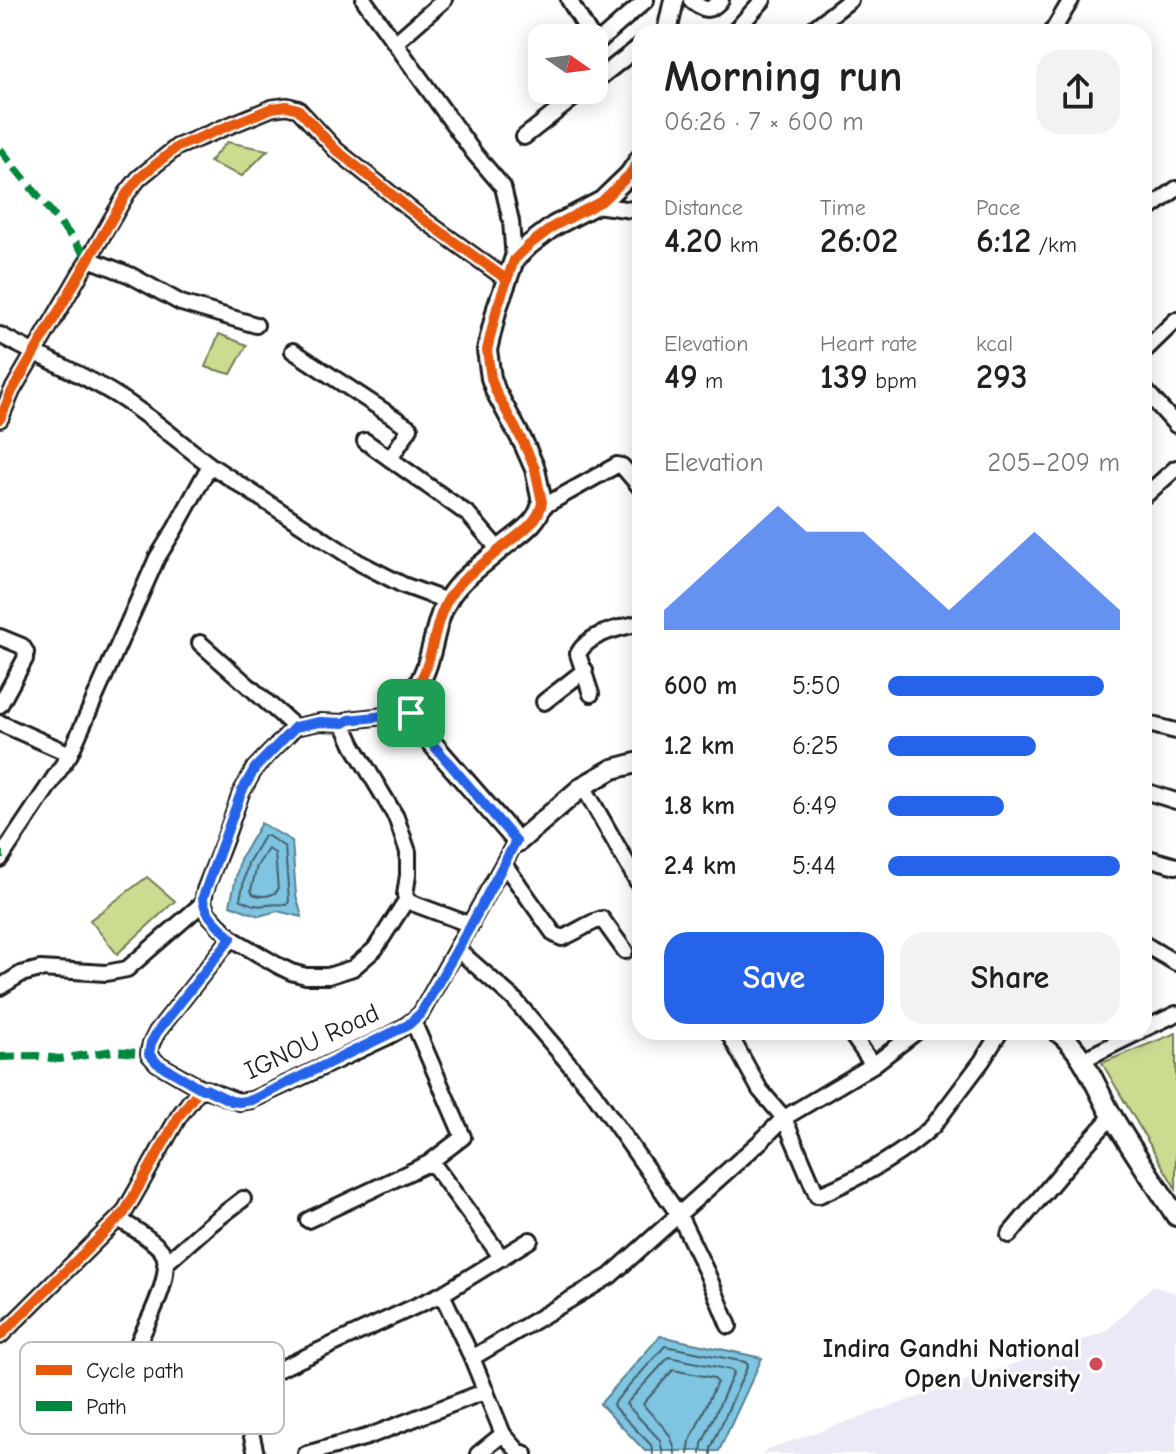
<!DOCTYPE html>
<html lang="en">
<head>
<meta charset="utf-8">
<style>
	:root { --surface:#fff; --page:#f2f2f2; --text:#202124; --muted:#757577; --accent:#2563eb }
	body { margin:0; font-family:"Comic Neue",sans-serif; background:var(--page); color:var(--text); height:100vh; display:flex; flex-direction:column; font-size:30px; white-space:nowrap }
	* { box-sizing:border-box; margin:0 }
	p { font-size:26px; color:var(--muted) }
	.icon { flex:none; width:44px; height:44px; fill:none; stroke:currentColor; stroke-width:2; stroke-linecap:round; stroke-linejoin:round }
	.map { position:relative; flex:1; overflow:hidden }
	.side { position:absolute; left:632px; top:24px; width:520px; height:1016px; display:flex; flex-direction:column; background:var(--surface); border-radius:24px; box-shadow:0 4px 20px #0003 }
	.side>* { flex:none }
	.needle { width:52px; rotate:104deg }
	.buttons { position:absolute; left:528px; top:24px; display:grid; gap:16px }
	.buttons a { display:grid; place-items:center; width:80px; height:80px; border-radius:16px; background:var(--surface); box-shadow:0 4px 20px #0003; font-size:40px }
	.pin { position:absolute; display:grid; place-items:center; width:68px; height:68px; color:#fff; margin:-34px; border-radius:16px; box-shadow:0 4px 12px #0006 }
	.round { display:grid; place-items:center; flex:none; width:84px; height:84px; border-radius:24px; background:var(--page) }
	.summary { display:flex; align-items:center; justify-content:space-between; height:136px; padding:0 32px }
	h1 { font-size:44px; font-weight:800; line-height:60px }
	.stats { display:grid; grid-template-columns:repeat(3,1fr); gap:12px; height:136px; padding:8px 32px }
	.stats div { display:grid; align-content:center }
	.stats b { font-size:34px; font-weight:800 }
	.stats small { font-size:22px; font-weight:400 }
	.stats p { font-size:22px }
	.chart { height:224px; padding:16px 32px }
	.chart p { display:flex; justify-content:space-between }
	.chart svg { width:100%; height:144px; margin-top:8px; fill:var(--accent); opacity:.7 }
	.button { display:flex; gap:16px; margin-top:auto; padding:16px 32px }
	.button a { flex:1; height:92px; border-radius:24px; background:var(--accent); color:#fff; font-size:32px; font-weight:800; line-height:92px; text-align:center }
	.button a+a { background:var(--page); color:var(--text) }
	ul { padding:0 32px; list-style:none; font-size:26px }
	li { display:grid; grid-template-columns:128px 96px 1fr; align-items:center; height:60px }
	li i { height:20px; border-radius:10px; background:var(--accent) }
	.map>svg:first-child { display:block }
	.built { fill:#ede8f6 }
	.green { fill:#cadc90; stroke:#737c56; stroke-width:2 }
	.water { fill:#7fc4e0; stroke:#578192; stroke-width:2 }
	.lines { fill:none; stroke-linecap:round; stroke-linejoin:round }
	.shore { stroke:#445f6a; stroke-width:2 }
	.street-casing { stroke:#1c1c1c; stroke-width:20 }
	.secondary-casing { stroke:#1c1c1c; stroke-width:24 }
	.street { stroke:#fff; stroke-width:14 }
	.secondary { stroke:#fff; stroke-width:18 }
	.quiet { stroke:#00873e; stroke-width:8; stroke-dasharray:16 8; stroke-linecap:butt }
	.cycleway-casing { stroke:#fff; stroke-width:15 }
	.cycleway { stroke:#e8590c; stroke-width:10 }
	.route-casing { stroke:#fff; stroke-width:16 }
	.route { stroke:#2563eb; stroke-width:10 }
	.poi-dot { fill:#d1495b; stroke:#fff; stroke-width:3 }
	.labels { text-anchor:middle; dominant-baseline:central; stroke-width:6; stroke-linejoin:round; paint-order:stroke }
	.street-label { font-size:26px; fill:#1c1c1c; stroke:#fff }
	.poi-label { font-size:26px; font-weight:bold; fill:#1c1c1c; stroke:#fff; text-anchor:end }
	.key { fill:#fff; stroke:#bbb; stroke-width:2 }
	.key-label { font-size:22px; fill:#1c1c1c }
</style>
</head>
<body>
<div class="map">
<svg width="1176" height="1454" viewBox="0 0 1176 1454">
	<rect width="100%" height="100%" fill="#fff"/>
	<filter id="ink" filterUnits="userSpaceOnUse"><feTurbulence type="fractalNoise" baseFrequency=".0125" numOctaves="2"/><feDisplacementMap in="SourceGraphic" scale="16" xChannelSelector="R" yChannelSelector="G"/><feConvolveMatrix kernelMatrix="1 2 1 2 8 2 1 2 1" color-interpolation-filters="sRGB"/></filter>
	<g filter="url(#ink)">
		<path class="built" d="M1152 1286 1176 1293V1454H761L768 1449 1105 1332Z"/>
		<path class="green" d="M227 142 268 150 242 176 209 162Z
			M219 334 247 345 231 374 205 367Z
			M147 877 175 901 117 954 90 920Z
			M1176 1033V1189L1102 1063Z"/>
		<path class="water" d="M261 823 292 841 296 895 302 917 277 911 259 916 230 905 240 859Z
			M660 1336 762 1358 719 1451H645L600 1404Z"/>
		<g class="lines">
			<path class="shore" d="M264 836H268L285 847 289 901 287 905C265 901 262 912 240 899L248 863Z
				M268 849 275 853 278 890C272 897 260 897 253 894L251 890 257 866Z
				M653 1454 651 1445 614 1407 613 1404 665 1346 745 1362 748 1365 711 1448V1454
				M663 1454 660 1440 626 1404 669 1357 731 1370 734 1372 702 1444 701 1454
				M675 1454C674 1431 655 1421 643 1404L673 1370 714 1378 717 1382 690 1441 688 1454"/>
			<defs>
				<path id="street" d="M364 0 474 153 503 187 511 221 514 260
					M569 0 592 38
					M691 0C704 11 709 13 721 0
					M734 32 763 0
					M809 32 850 0
					M1052 32 1071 0
					M594 42H598L646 0
					M395 43 444 0
					M594 82 640 46
					M524 137 584 90
					M596 205 640 211
					M1144 213 1176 189
					M89 259 130 275 181 303 256 325
					M0 335C38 356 79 372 116 395 149 415 179 442 210 465
					M293 351 410 428 390 459
					M1144 351 1176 320
					M1144 389 1176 425
					M0 419 12 391 76 281 127 193 139 178 177 147 272 108 287 106 298 109 336 150 420 217 506 279
					M365 441 469 515 499 550
					M1147 494 1176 468
					M542 507 617 465 622 466 640 487
					M0 637 22 646 26 652 25 659 0 705
					M200 643 295 727
					M591 694 578 654C589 633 619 628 640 623
					M544 702 585 670
					M411 713 349 720 344 725 353 745 396 817 408 852V875L405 895 408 901 412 903 471 925
					M0 723 70 754
					M344 723 320 722 295 727 255 768 241 793 225 839 205 890 203 903 208 914 231 938 277 965 291 972 306 976H328L353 968 375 949 407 899
					M1144 723 1176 731
					M583 786 640 886
					M1144 791 1176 801
					M1144 857 1176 866
					M0 859 70 754 157 558 175 529 210 465 360 563 403 585 447 601
					M504 864 554 934 562 938C577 932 588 923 602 919L625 951
					M1144 944 1176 963
					M457 949 514 999 593 1092 679 1215 707 1273 729 1326
					M0 987 21 974 40 969 106 973 127 969 203 903
					M413 1021 463 1137 429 1163
					M1144 1029 1176 1014
					M728 1032 760 1090 784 1118 817 1195H819C859 1178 901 1156 933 1126L982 1061 1000 1032
					M850 1032 873 1065
					M1082 1060 1139 1032
					M202 1089 157 1063 149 1054C149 1045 153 1040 157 1032L231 938
					M119 1219C132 1228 150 1237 161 1250 177 1269 148 1321 139 1341 137 1348 139 1352 144 1357 172 1373 209 1403 242 1393
					M308 1220 429 1163 436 1168 502 1258
					M1009 1235 1065 1168 1112 1116
					M165 1264 208 1226 243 1199
					M442 1294 472 1358 503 1434 518 1451 525 1454
					M0 1336 124 1213 179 1116 198 1091 206 1089 239 1102 252 1100 385 1038C399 1031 410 1024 421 1013L516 841
					M472 1358 610 1276 762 1140 784 1118 873 1065 916 1032
					M256 1454 242 1393 247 1384 442 1294 530 1240
					M306 1454 367 1437 486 1391
					M478 1454 503 1434"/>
				<path id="secondary" d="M667 32 674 0
					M640 159 629 175 602 201 554 226 529 245 514 260 497 308 487 350 491 378 496 392 524 444 535 469 542 502C539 525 514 536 498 551 482 565 460 579 449 598 436 618 434 646 426 668 417 692 405 700 417 726L518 842 583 786 613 769 640 762
					M1058 1032C1085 1053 1096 1088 1112 1116 1132 1150 1155 1183 1176 1216"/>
			</defs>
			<use href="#street" class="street-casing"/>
			<use href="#secondary" class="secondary-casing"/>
			<use href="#street" class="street"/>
			<use href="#secondary" class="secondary"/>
			<path class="quiet" d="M0 149 89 259
				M0 855H4
				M0 1057 37 1056 59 1059 113 1051 149 1054"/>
			<defs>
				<path id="cycleway" d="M0 419 12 391 76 281 127 193 139 178 177 147 272 108 287 106 298 109 336 150 420 217 506 279
					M0 1336 124 1213 179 1116 198 1091 206 1089 239 1102 252 1100 400 1030 421 1013 516 841 417 726C405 700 417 692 426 668 434 646 436 618 449 598 460 579 482 565 498 551 514 536 539 525 542 502L535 469 524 444 496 392 491 378 487 350 497 308 514 260 529 245 554 226 602 201 629 175 640 159"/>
			</defs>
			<use href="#cycleway" class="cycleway-casing"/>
			<use href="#cycleway" class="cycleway"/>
		</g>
	</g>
	<g class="lines" filter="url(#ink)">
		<defs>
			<path id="route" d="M411 713 417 726 516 841 471 925 421 1013 408 1025 252 1100 239 1102 231 1101 206 1089H202L157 1063 149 1054 151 1043 157 1032 231 938C220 926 203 914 203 897L241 793 255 768 295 727 320 722 344 723 349 720Z"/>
		</defs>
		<use href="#route" class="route-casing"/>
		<use href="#route" class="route"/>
	</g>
	<circle class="poi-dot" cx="1096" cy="1364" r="8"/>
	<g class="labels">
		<g class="street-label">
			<text transform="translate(312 1042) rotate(-25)">IGNOU Road</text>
		</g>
		<g class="poi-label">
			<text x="1080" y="1349">Indira Gandhi National<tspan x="1080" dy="30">Open University</tspan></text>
		</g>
	</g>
	<rect x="20" y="1342" width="264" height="92" rx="12" class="key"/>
	<rect x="36" y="1365" width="36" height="10" fill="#e8590c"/>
	<rect x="36" y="1401" width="36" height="10" fill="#00873e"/>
	<g class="key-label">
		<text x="86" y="1378">Cycle path</text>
		<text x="86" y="1414">Path</text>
	</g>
</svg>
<div class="buttons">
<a><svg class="needle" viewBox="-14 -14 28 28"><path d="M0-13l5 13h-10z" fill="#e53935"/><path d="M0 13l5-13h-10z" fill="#757577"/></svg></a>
</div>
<div class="pin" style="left:411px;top:713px;background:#1e9e55"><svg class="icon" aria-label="arrive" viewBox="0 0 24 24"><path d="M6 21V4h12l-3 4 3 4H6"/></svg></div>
<section class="side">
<div class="summary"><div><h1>Morning run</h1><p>06:26 · 7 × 600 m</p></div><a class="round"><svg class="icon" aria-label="share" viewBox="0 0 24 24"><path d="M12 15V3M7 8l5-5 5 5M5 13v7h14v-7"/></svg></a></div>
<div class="stats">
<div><p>Distance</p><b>4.20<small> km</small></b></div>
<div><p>Time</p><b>26:02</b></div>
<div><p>Pace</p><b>6:12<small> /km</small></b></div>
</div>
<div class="stats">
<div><p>Elevation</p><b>49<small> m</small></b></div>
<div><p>Heart rate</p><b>139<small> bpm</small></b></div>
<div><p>kcal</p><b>293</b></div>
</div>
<div class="chart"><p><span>Elevation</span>205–209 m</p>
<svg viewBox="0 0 160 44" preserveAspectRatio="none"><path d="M0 44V38L10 30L20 22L30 14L40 6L50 14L60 14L70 14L80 22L90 30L100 38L110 30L120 22L130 14L140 22L150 30L160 38V44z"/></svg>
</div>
<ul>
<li><b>600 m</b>5:50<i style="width:93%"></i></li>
<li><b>1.2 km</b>6:25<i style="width:64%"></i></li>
<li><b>1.8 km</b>6:49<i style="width:50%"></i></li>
<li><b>2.4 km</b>5:44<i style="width:100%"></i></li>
</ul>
<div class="button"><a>Save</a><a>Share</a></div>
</section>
</div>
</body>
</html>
